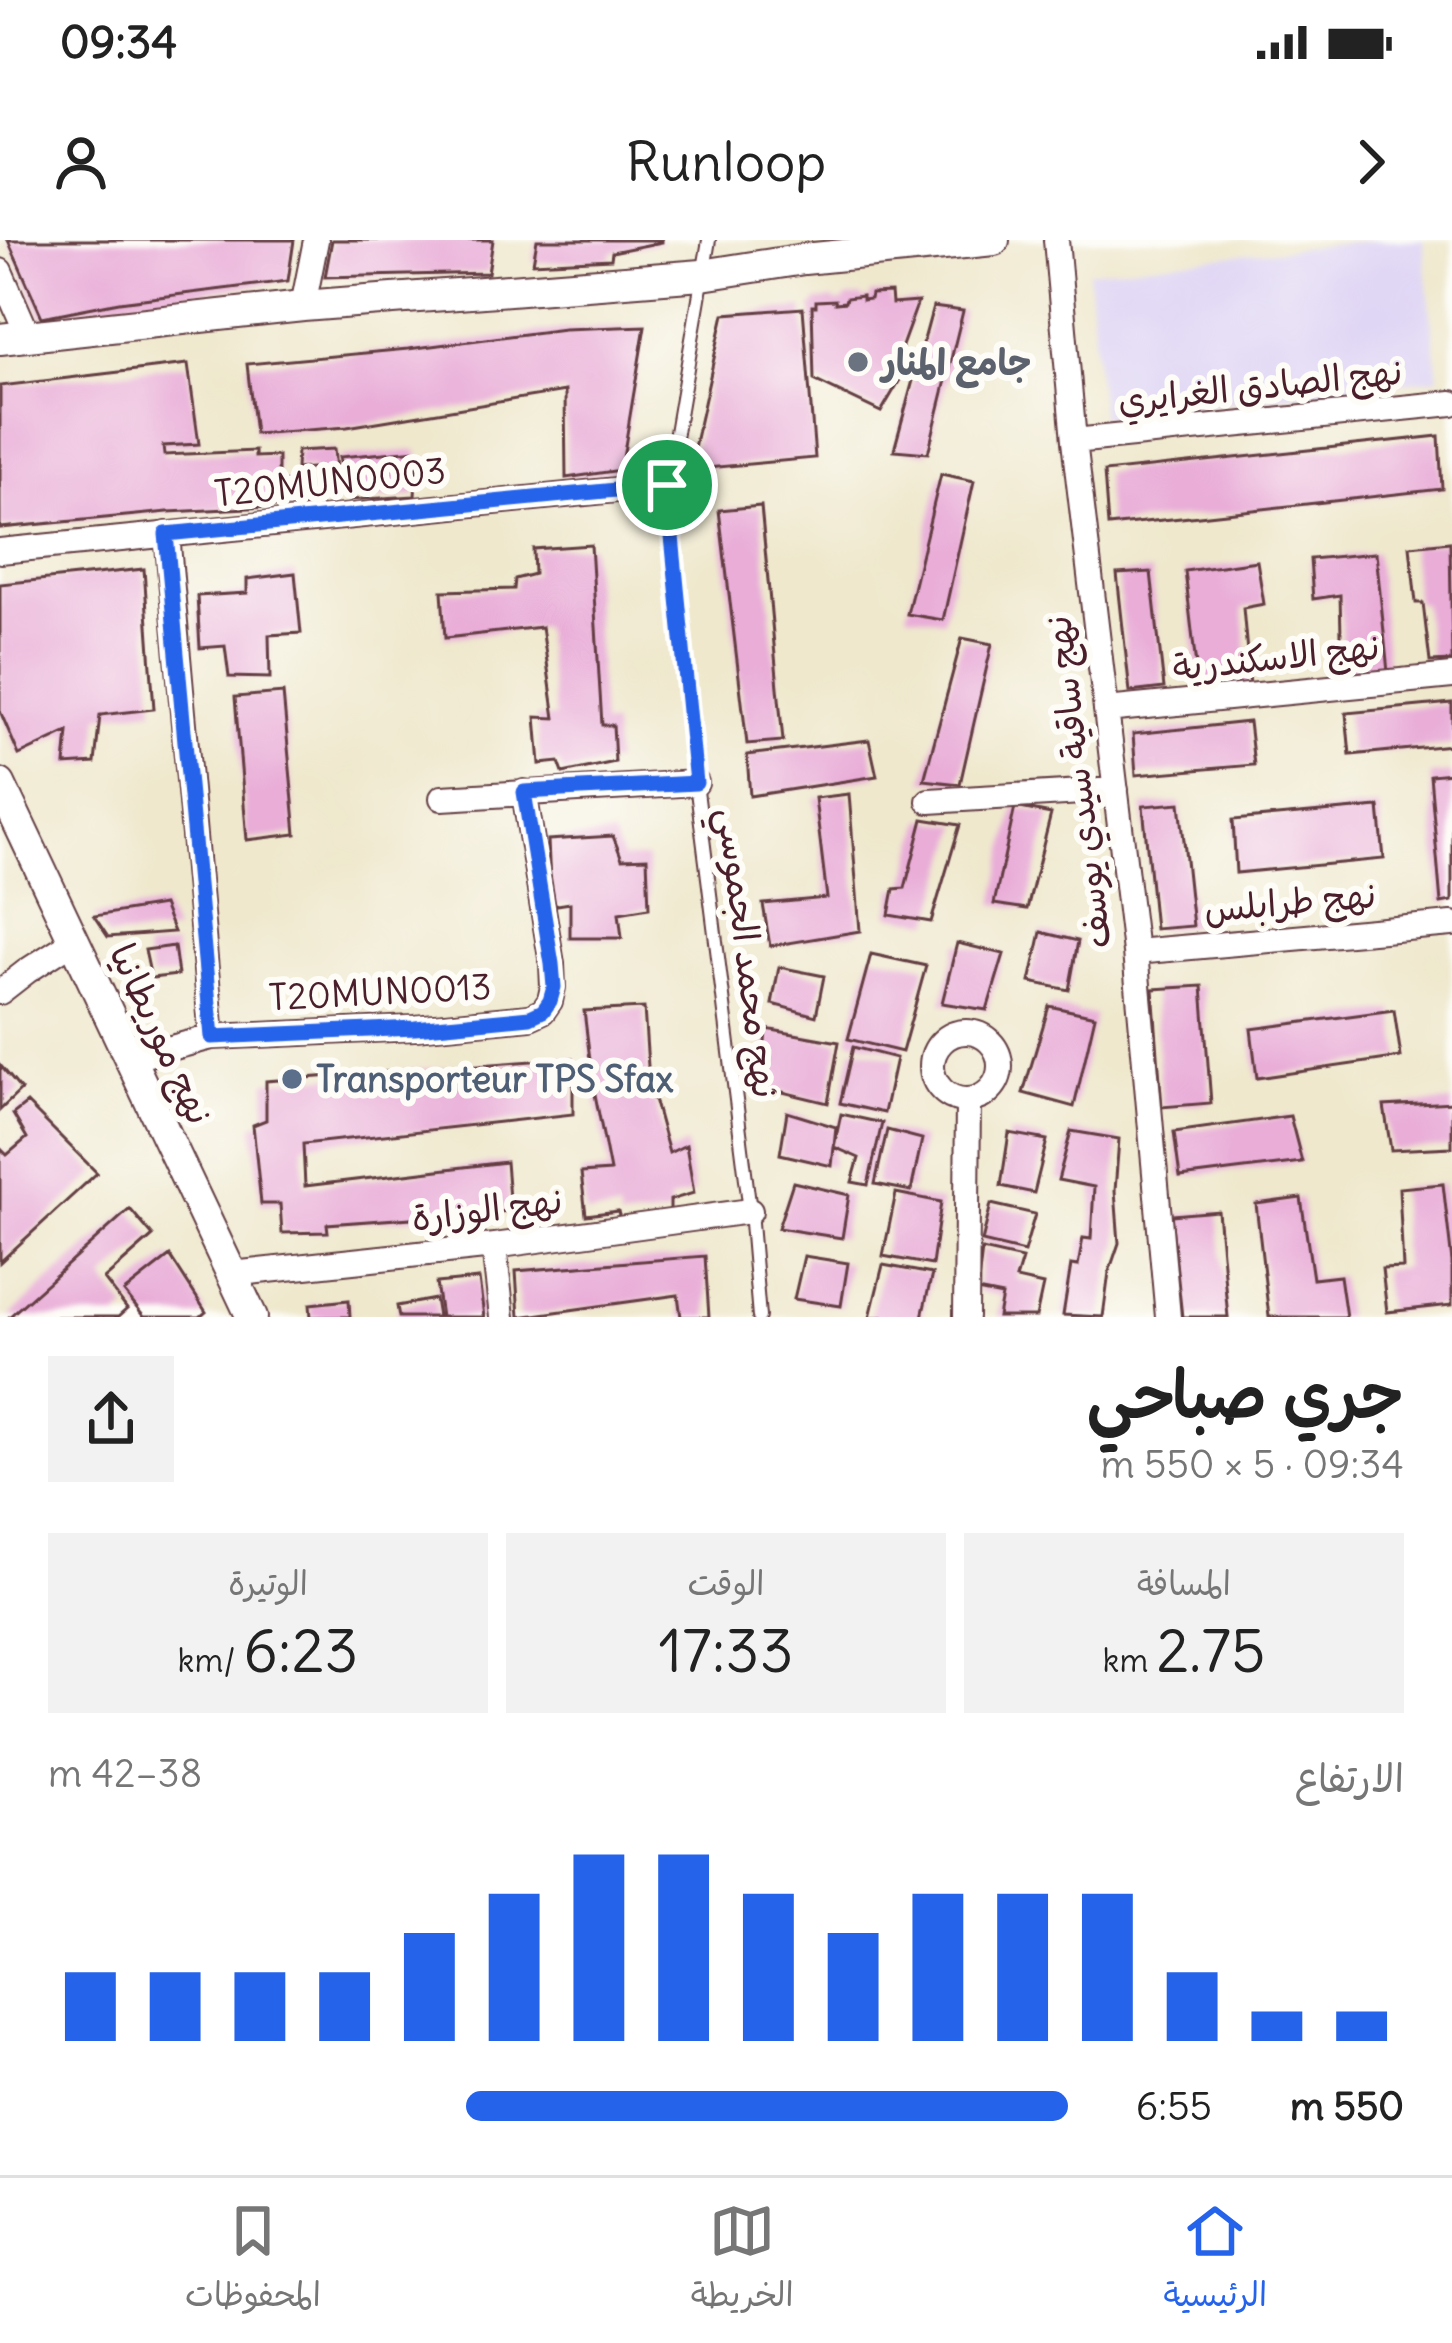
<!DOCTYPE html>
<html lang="ar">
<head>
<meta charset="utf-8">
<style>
	:root { --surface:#fff; --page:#f2f2f2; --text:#222; --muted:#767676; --line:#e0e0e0; --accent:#2563eb }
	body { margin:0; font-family:Delius,"Playpen Sans Arabic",sans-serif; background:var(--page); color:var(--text); direction:rtl; height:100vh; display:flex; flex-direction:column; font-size:45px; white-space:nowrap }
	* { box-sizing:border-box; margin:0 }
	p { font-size:39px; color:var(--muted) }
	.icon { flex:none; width:66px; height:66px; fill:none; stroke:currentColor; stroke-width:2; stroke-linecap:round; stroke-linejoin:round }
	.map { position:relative; height:1077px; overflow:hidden; direction:ltr }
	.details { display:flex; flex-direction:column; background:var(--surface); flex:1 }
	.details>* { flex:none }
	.pin { position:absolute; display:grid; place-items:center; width:102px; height:102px; color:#fff; margin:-51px; border:6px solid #fff; border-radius:50%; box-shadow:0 3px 12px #0007 }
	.round { display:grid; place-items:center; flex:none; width:126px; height:126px; border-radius:0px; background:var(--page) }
	.headline { display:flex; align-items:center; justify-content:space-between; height:204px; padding:0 48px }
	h1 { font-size:66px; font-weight:600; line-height:90px }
	.metrics { display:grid; grid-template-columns:repeat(3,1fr); gap:18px; height:204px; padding:12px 48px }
	.metrics div { display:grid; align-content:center; border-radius:0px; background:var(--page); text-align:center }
	.metrics b { font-size:60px; font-weight:600 }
	.metrics small { font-size:33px; font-weight:400 }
	.metrics p { font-size:33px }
	.chart { height:336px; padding:24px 48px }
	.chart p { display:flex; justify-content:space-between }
	.chart svg { width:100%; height:216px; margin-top:12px; stroke:var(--accent); stroke-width:6 }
	ul { padding:0 48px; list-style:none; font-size:39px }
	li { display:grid; grid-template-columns:192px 144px 1fr; align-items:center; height:90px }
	li i { height:30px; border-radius:15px; background:var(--accent) }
	.status { display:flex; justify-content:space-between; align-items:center; height:84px; padding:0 60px; background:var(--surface); direction:ltr }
	.status svg { height:33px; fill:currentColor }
	header { display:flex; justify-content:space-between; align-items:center; height:156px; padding:0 48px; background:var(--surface); font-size:54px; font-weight:600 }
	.tabs { display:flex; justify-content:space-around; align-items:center; height:168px; border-top:3px solid var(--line); background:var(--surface); font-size:33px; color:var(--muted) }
	.tabs a { display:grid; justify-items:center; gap:6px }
	.tabs .on { color:var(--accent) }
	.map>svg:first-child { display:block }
	.built { fill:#dfd5f5 }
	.building { fill:#e9add8 }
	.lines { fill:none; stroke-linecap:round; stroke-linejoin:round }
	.service-casing { stroke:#633d43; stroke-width:16 }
	.minor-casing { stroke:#633d43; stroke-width:28 }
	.tertiary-casing { stroke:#633d43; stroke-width:34 }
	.service { stroke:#fff; stroke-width:12 }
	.minor { stroke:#fff; stroke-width:24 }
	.tertiary { stroke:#fff; stroke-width:30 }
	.route-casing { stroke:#fff; stroke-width:24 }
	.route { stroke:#2563eb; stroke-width:15 }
	.worship-dot { fill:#6b7280; stroke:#fdfcf7; stroke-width:4.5 }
	.service-dot { fill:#5c6f8a; stroke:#fdfcf7; stroke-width:4.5 }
	.labels { text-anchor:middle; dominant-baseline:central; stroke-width:12; stroke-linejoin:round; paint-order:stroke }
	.worship-label { font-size:36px; font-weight:bold; fill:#5b616d; stroke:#fdfcf7; text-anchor:start }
	.street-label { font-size:36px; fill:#4a1f2b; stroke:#fdfcf7 }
	.service-label { font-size:36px; font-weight:bold; fill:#4e5e75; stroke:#fdfcf7; text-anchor:start }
</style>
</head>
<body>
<div class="status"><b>09:34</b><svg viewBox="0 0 49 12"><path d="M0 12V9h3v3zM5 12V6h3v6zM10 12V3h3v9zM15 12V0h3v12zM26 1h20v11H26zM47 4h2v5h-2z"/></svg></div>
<header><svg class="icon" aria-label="forward" viewBox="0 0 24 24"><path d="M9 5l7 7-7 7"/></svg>Runloop<svg class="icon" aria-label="person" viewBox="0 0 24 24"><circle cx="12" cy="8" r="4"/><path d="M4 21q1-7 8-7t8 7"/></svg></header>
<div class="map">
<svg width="1452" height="1077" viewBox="0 0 1452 1077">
	<rect width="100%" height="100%" fill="#fdfcf7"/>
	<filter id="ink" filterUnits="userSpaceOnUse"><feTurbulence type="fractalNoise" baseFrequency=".00833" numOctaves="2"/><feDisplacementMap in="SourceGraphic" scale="24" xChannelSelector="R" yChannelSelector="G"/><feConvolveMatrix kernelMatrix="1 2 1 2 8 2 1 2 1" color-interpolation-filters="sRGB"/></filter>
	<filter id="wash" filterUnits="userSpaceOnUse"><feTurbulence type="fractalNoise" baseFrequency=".004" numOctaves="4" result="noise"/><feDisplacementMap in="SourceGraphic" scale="48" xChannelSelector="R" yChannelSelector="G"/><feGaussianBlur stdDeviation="2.7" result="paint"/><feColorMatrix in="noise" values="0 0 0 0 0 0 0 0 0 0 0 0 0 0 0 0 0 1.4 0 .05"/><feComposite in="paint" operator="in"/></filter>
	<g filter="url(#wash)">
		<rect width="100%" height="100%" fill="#efe8cd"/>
		<path class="built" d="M1375 0H1423L1438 138 1101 177 1088 31Z"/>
		<g id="blocks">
			<path class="building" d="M8 0H294L288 41 119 62 42 77Z
				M332 0H493L488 33 325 37Z
				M537 0H662V2L612 12 611 19 533 23Z
				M891 53 892 64 918 62 902 106 901 138 881 172 814 140 812 66H816V61L835 60V63L845 62 846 58 862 56V60L870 59 871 54Z
				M933 67 963 71 928 213 894 210Z
				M803 68 815 218 707 228 693 212 724 74Z
				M645 86 621 230 566 238 565 151 347 187 255 194 247 124 408 109 564 89Z
				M188 124 199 204 163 206 164 215 255 211V217L278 216V241L306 243 309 265 168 272 0 288V146Z
				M1439 196 1442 249 1108 286 1104 232Z
				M334 209 338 252 320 255 311 228 296 229 297 211Z
				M418 210 415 256 349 260 339 217Z
				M941 234 974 241 943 380 907 374Z
				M761 266 783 501 747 504 719 270Z
				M1450 302 1452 421 1430 422 1423 363H1416L1410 306Z
				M591 305 602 485H613L615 522 563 533 559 522 540 524 536 477 555 478 542 387 445 398 442 351 514 349 515 339 534 334 533 309Z
				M1376 313 1388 432 1342 435 1340 355 1313 359 1310 319Z
				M1257 321 1264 364 1243 368 1250 446 1199 452 1185 331Z
				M144 329 154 469 100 475 95 523 65 525 68 492 19 515 0 471V344Z
				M1151 332 1164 448 1130 452 1117 334Z
				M295 333 301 393 269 395 270 438 229 437 225 406 200 408 197 356 247 353V339Z
				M962 398 992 404 960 544 924 540Z
				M283 453 296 594 247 600 235 457Z
				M1452 463V505L1350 515 1346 473Z
				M1249 482 1254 525 1136 535 1133 494Z
				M869 500 877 536 750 556 747 515Z
				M1452 533V661L1441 663 1430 535Z
				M849 554 860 691 770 706 763 664 827 658 815 558Z
				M1180 563 1193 686 1155 689 1143 566Z
				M1015 567 1051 574 1027 669 994 664Z
				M1379 567 1384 619 1236 633 1233 580Z
				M923 579 960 585 931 682 889 675 894 649 905 648Z
				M613 596 622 619 647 618 649 668 619 673 622 698H570V663L551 666 548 600Z
				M163 665 174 692 108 697 94 676Z
				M1041 692 1078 701 1069 750 1030 742Z
				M957 703 1004 714 987 770 942 763Z
				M174 706 178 735 151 738 145 710Z
				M871 714 926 726 902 812 848 799Z
				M779 727 824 736 816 776 772 764Z
				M1202 746 1211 863 1162 867 1153 749Z
				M1049 766 1095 776 1074 867 1023 853Z
				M644 768 649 841 669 913 686 905 694 953 670 960V974L620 980 618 971 586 975 581 933 610 931 593 844 584 771Z
				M1394 770 1401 817 1257 838 1251 789Z
				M766 789 839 802 828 863 762 847Z
				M853 807 896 818 884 873 840 863Z
				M573 818V874L303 904 305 946 506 922 510 971 327 984 328 992 282 993 280 964H261L253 885 266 880V841Z
				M0 825 21 850 0 870Z
				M1452 862V907L1391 910 1384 866Z
				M27 863 97 933 0 1022V908L7 915 27 898 13 874Z
				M787 872 836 887 834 907 841 874 882 883 868 945 852 942 859 918 834 907 832 926 780 914Z
				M1290 876 1302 922 1180 937 1174 892Z
				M887 890 922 899 911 951 875 944Z
				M1071 891 1119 899 1115 951 1119 1003 1109 1032 1103 1077 1063 1075 1071 1025 1078 1026 1083 998 1091 999 1094 947 1058 940Z
				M1009 893 1047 900 1034 953 1001 946Z
				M793 942 849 955 842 998 778 988Z
				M1443 944 1452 1022V1065L1387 1072 1382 1029 1403 1028 1399 948Z
				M896 953 941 962 932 1025 883 1016Z
				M1301 958 1313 1039 1340 1036 1346 1077H1269L1256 964Z
				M991 964 1035 974 1024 1012 982 1002Z
				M130 969 153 996 104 1039 127 1069 118 1077H9Z
				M1218 971 1228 1077H1182L1171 975Z
				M982 1010 1022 1019 1016 1039 1043 1045 1036 1077H998L1002 1056 977 1051Z
				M170 1016 206 1072 200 1077H144L124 1052Z
				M705 1016 709 1077H681L678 1055 519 1077 516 1031Z
				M804 1016 848 1023 841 1066 794 1059Z
				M883 1025 932 1034 922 1077H870Z
				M479 1039 484 1077H441L436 1043Z
				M435 1059 438 1077H399L397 1066Z
				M349 1060 350 1077H311L310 1064Z"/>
		</g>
	</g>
	<g filter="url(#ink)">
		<use href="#blocks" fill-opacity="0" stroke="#633d43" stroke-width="3"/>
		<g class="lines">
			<defs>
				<path id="service" d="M709 0 667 245 696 543 750 971 759 1077"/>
				<path id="minor" d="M1056 0 1074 201 1135 712 1168 1077
					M0 31 28 95
					M303 66 316 0
					M1074 201 1452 163
					M167 294 212 797
					M0 311 667 245
					M1106 470 1452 436
					M442 558 696 543
					M929 561 1116 550
					M1135 712 1452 684
					M0 752 27 731 75 700
					M932 826a34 34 0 1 1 68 0a34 34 0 1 1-68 0Z
					M130 819 212 797 415 788 530 777 543 771 550 761 553 747 552 724 524 552
					M494 1006 502 1077
					M231 1034 494 1006 750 971
					M966 1077 968 861"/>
				<path id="tertiary" d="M0 99 303 66 702 35 804 19 994 0
					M0 544 252 1077"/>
			</defs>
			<use href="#service" class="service-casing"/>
			<use href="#minor" class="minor-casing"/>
			<use href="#tertiary" class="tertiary-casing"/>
			<use href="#service" class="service"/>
			<use href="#minor" class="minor"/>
			<use href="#tertiary" class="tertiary"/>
		</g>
	</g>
	<g class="lines" filter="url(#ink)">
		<defs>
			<path id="route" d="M667 245 696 543 524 552 552 724 554 747 550 761 543 771 530 777 415 788 212 797 166 294Z"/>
		</defs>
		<use href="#route" class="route-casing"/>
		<use href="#route" class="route"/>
	</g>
	<circle class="worship-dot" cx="858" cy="122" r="12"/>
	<circle class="service-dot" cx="292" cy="839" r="12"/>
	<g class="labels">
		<g class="worship-label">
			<text x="882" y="122">جامع المنار</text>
		</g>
		<g class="street-label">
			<text transform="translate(1260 146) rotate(-6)">نهج الصادق الغرايري</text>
			<text transform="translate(330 242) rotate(-6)">T20MUN0003</text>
			<text transform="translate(1276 417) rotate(-6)">نهج الاسكندرية</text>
			<text transform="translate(1078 542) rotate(-97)">نهج ساقية سيدي يوسف</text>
			<text transform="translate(1290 662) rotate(-5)">نهج طرابلس</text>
			<text transform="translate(748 713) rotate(83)">نهج محمد الجموسي</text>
			<text transform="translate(380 752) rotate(-3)">T20MUN0013</text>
			<text transform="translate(161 794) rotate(65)">نهج موريطانيا</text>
			<text transform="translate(487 969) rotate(-7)">نهج الوزارة</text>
		</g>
		<g class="service-label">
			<text x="316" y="839">Transporteur TPS Sfax</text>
		</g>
	</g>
</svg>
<div class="pin" style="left:667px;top:245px;background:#1e9e55"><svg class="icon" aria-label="arrive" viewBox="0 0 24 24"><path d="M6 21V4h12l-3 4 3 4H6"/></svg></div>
</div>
<section class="details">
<div class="headline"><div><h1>جري صباحي</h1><p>09:34 · 5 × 550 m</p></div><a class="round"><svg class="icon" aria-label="share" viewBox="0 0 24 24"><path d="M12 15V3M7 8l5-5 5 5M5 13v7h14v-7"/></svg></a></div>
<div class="metrics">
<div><p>المسافة</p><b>2.75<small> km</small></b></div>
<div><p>الوقت</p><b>17:33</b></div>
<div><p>الوتيرة</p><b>6:23<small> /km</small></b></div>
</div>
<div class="chart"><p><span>الارتفاع</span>38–42 m</p>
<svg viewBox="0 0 160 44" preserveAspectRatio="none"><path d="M5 44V30M15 44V30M25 44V30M35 44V30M45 44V22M55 44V14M65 44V6M75 44V6M85 44V14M95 44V22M105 44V14M115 44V14M125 44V14M135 44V30M145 44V38M155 44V38"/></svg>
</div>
<ul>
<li><b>550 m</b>6:55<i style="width:59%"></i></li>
</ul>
</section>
<nav class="tabs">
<a class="on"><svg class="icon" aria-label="home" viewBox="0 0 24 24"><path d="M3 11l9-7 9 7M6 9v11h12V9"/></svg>الرئيسية</a>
<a><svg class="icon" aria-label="map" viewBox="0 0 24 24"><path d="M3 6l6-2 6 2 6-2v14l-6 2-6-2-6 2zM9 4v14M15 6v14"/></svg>الخريطة</a>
<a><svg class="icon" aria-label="saved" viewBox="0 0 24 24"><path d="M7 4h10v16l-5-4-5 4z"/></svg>المحفوظات</a>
</nav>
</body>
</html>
